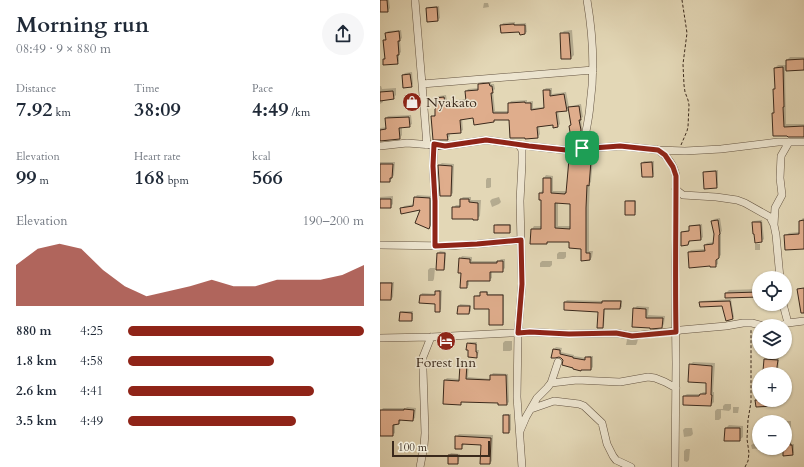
<!DOCTYPE html>
<html lang="en">
<head>
<meta charset="utf-8">
<style>
	:root { --surface:#fff; --page:#f6f6f7; --text:#1f2937; --muted:#747a83; --accent:#8f2418 }
	body { margin:0; font-family:Cardo,serif; background:var(--page); color:var(--text); height:100vh; display:flex; flex-direction:column; font-size:15px; white-space:nowrap }
	* { box-sizing:border-box; margin:0 }
	p { font-size:13px; color:var(--muted) }
	.icon { flex:none; width:22px; height:22px; fill:none; stroke:currentColor; stroke-width:2; stroke-linecap:round; stroke-linejoin:round }
	.map { position:relative; flex:1; overflow:hidden }
	.side { display:flex; flex-direction:column; background:var(--surface); width:380px }
	.side>* { flex:none }
	.buttons { position:absolute; left:372px; top:271px; display:grid; gap:8px }
	.buttons a { display:grid; place-items:center; width:40px; height:40px; border-radius:50%; background:var(--surface); box-shadow:0 1px 3px #0004; font-size:20px }
	.scale { position:absolute; left:12px; bottom:10px; width:98px; box-sizing:border-box; padding-left:4px; border:2px solid #3a291c; border-top:0; font-size:11px; line-height:14px; white-space:nowrap; color:#3a291c; -webkit-text-stroke:3px #ede5d0; paint-order:stroke }
	.pin { position:absolute; display:grid; place-items:center; width:34px; height:34px; color:#fff; margin:-17px; border-radius:8px; box-shadow:0 2px 6px #0006 }
	.round { display:grid; place-items:center; flex:none; width:42px; height:42px; border-radius:21px; background:var(--page) }
	.summary { display:flex; align-items:center; justify-content:space-between; height:68px; padding:0 16px }
	h1 { font-size:22px; font-weight:700; line-height:30px }
	.stats { display:grid; grid-template-columns:repeat(3,1fr); gap:6px; height:68px; padding:4px 16px }
	.stats div { display:grid; align-content:center }
	.stats b { font-size:20px; font-weight:700 }
	.stats small { font-size:11px; font-weight:400 }
	.stats p { font-size:11px }
	.chart { height:112px; padding:8px 16px }
	.chart p { display:flex; justify-content:space-between }
	.chart svg { width:100%; height:72px; margin-top:4px; fill:var(--accent); opacity:.7 }
	ul { padding:0 16px; list-style:none; font-size:13px }
	li { display:grid; grid-template-columns:64px 48px 1fr; align-items:center; height:30px }
	li i { height:10px; border-radius:5px; background:var(--accent) }
	main { display:flex; flex:1; min-height:0 }
	.map>svg:first-child { display:block }
	.shadow { fill:#0003; fill-rule:evenodd }
	.building { fill:#dfad8c; stroke:#3a291c; fill-rule:evenodd }
	.lines { fill:none; stroke-linecap:round; stroke-linejoin:round }
	.minor-casing { stroke:#645442; stroke-width:8 }
	.path { stroke:#3a291c; stroke-width:1; stroke-dasharray:3 2; stroke-linecap:butt }
	.minor { stroke:#ede5d0; stroke-width:7 }
	.route-casing { stroke:#fff; stroke-width:8 }
	.route { stroke:#8f2418; stroke-width:5 }
	.labels { text-anchor:middle; dominant-baseline:central; stroke-width:3; stroke-linejoin:round; paint-order:stroke }
	.poi-label { font-size:14px; fill:#3a291c; stroke:#ede5d0; text-anchor:start }
</style>
</head>
<body>
<main>
<section class="side">
<div class="summary"><div><h1>Morning run</h1><p>08:49 · 9 × 880 m</p></div><a class="round"><svg class="icon" aria-label="share" viewBox="0 0 24 24"><path d="M12 15V3M7 8l5-5 5 5M5 13v7h14v-7"/></svg></a></div>
<div class="stats">
<div><p>Distance</p><b>7.92<small> km</small></b></div>
<div><p>Time</p><b>38:09</b></div>
<div><p>Pace</p><b>4:49<small> /km</small></b></div>
</div>
<div class="stats">
<div><p>Elevation</p><b>99<small> m</small></b></div>
<div><p>Heart rate</p><b>168<small> bpm</small></b></div>
<div><p>kcal</p><b>566</b></div>
</div>
<div class="chart"><p><span>Elevation</span>190–200 m</p>
<svg viewBox="0 0 160 44" preserveAspectRatio="none"><path d="M0 44V19L10 9L20 6L30 9L40 22L50 32L60 38L70 35L80 32L90 28L100 32L110 32L120 28L130 28L140 28L150 25L160 19V44z"/></svg>
</div>
<ul>
<li><b>880 m</b>4:25<i style="width:100%"></i></li>
<li><b>1.8 km</b>4:58<i style="width:62%"></i></li>
<li><b>2.6 km</b>4:41<i style="width:79%"></i></li>
<li><b>3.5 km</b>4:49<i style="width:71%"></i></li>
</ul>
</section>
<div class="map">
<svg width="424" height="467" viewBox="0 0 424 467">
	<rect width="100%" height="100%" fill="#e3d7b6"/>
	<filter id="stains"><feTurbulence type="fractalNoise" baseFrequency=".005" numOctaves="4"/><feColorMatrix values="0 0 0 0 .2 0 0 0 0 .09 0 0 0 0 .02 0 0 0 .5 -.17"/></filter>
	<radialGradient id="worn" r=".72"><stop offset=".6" stop-color="#630" stop-opacity="0"/><stop offset="1" stop-color="#630" stop-opacity=".3"/></radialGradient>
	<path class="shadow" d="M0 0H9L10 8 8 11H0Z
		M104 3H108L109 7 103 8Z
		M59 6 60 18 58 20 48 21 47 8 49 7Z
		M135 22V24L146 23 147 32 145 33 140 31 122 25 123 23Z
		M21 30 22 38 20 40 21 52 19 54V61L17 63 4 59 6 57 4 40 7 38 6 33 8 31Z
		M192 30 194 55 191 58 181 34 184 31Z
		M410 57H424V69L405 70 406 124H424V136H408L393 113 395 112 394 90 396 88 395 68 398 65H407V60Z
		M32 72 33 84 31 86 23 75 25 73Z
		M101 82H111V84H114L115 89 113 91 115 111H129V104L131 101 147 100V102L153 101V108L165 107 164 90 166 88H172V94L186 92 189 107 187 110 178 111 180 124 178 126 174 124 159 126 160 134 158 137 130 119H115L114 121 94 117 82 118 83 130 80 132 69 133 70 136 67 139 52 117 56 114 57 108 56 98 59 96 66 95 67 101 87 99 86 92 88 89 99 88V85Z
		M0 86H1L2 89 16 88V95L13 98 3 99V102L0 104Z
		M201 104 203 117 201 118 202 128 201 134 199 136 190 126 192 124 189 107 191 106Z
		M31 115 32 124 29 126 22 127V135L20 138 0 140V128L7 127 6 118 8 116Z
		M192 157 213 158 211 182 210 183 209 205V251H213L212 257 210 260 202 248 190 241H169L167 243H151L152 229 154 226H162V199L160 193 163 190 164 178 166 175 173 176V191H187L190 160ZM178 203H191V226H178Z
		M264 161H274V174L273 176 262 163Z
		M0 162H15L14 175 10 181H0Z
		M62 163 74 164 73 193 71 195 59 165Z
		M338 170V185L336 187 324 173 326 171Z
		M107 178H111V187L109 188H106V180Z
		M37 195 52 196V223L49 228 42 209H21L24 206 35 204V198Z
		M13 196V204L10 207H0V197Z
		M83 197H91V200H101L100 216 97 219 73 208 76 205H81V199Z
		M119 197 121 202 119 204 112 207 110 201 112 199Z
		M248 200H256V212L254 214 246 201Z
		M340 218 342 231 341 232V255L338 258V264L335 266 309 252 311 250 325 249V245L327 243 334 242 335 234 332 221 334 219Z
		M423 218H424V248L405 236 409 233 420 232V221Z
		M382 220 384 239 382 241 376 242 373 222 374 221Z
		M117 224H131V230L129 232 115 226Z
		M322 224 323 237 321 239H310V242L308 244 302 232 304 231 310 230V226L312 225Z
		M375 244H380V250H375Z
		M60 251 66 252 65 268 64 269 58 253Z
		M179 252H186V257L184 259H177V254Z
		M82 256 92 257V261H119L121 259H125V268L122 271H112V278L109 280H89V285L86 287 82 272 80 259Z
		M162 261H172V265L170 267H160V263Z
		M50 268H55L54 279 53 281H48V270Z
		M0 282H14L13 297 11 299H0Z
		M379 289V296L346 297V293L349 290Z
		M58 290H62L61 309 59 311 56 303 41 295 42 293 56 294V292Z
		M102 291H108V294H124V323L122 324 110 308 95 297 97 295H101V292Z
		M351 299 354 317 352 318 343 305 320 302 322 301Z
		M187 300 223 301 224 300H242V307L240 308H225L224 326 222 327 219 311 185 302Z
		M80 304 91 305V311L89 313 79 306Z
		M257 306 269 307 268 315 285 316 284 324 282 327 271 328 254 309Z
		M22 311H33V319L31 320 20 313Z
		M248 338 258 339 257 343 256 345H246L247 340Z
		M125 341H132V350L130 351H123V343Z
		M90 342H97V350H99L98 355 97 356 88 344Z
		M176 347 182 348 181 352 194 355V356L206 358 208 356H213V367L211 369 185 360 174 349Z
		M387 357 399 358 398 374H393L385 359Z
		M83 362H89L88 377 111 379V376L113 373 128 374 129 402 127 404 119 402 83 401 80 403 65 380 67 378 80 379 81 364Z
		M313 362 335 363 333 392H334V402L331 405 304 396 307 394H321L323 392H327V382L310 365Z
		M375 376H379L378 381 374 380Z
		M378 398H379V400H395V403L393 405 376 406V400Z
		M345 404H351V409L349 411 341 410V418L339 420H335V411L337 409H343V406Z
		M27 407 36 408 35 418 32 420 21 419V421L18 423H15V433L12 435H0V412L1 411 3 408H26Z
		M353 407H359L358 413H353Z
		M125 414H131V430L129 432 124 416Z
		M406 421H411V444H414V453L412 454 404 448H405V422H404Z
		M349 425 363 426V437L359 440 346 428Z
		M305 428H312L313 434 311 436 304 437 303 430Z
		M79 434 113 435 112 461 110 463 102 445 84 444V445L81 448 76 437Z
		M379 443V448H383L372 449 371 445 373 444Z
		M306 449H310L309 460 307 462 304 461V451Z
		M71 453 80 454 79 461 77 463 69 455Z"/>
	<path class="building" d="M0 0H7L8 12H0Z
		M57 7 58 21 47 22 46 8Z
		M134 24V25H145V34L140 35 139 32 121 33 120 25Z
		M19 31 20 41H18L19 55H17L18 64 3 65V59H5L3 40H6L5 33Z
		M180 33H189L191 59H181Z
		M424 59V70L406 71V60Z
		M403 67 404 107H403L404 127 424 126V137H408L407 136H393L392 113H394L393 89H395L394 68Z
		M30 74 32 87 23 88 22 75Z
		M109 83 110 86H112L113 93H111L113 113H128V103L145 102V103H151V110L164 108 163 90H170V96L184 94 187 111 176 112 178 127 173 128V125L157 127 158 138 145 139V138H130L129 120H114V122L94 125 93 118 80 120 81 133 67 134 68 140H53L51 116H55V109L56 108 55 98 64 97 65 103 86 101 85 91 98 90V84Z
		M13 91 14 99 0 101V92Z
		M199 106 201 120H199L201 130 200 137 191 138 189 126 191 125 188 107Z
		M29 117 30 127 19 128 20 139 0 141V130L6 129 5 118Z
		M189 159 211 161 209 186 207 185 206 208V253H210V260L201 261V249L189 248V242H167V244H150L151 229H161V200H159V193H163V178H171V193L185 194V193H186ZM175 203 190 204V229L175 228Z
		M272 162 273 177H262L261 163Z
		M0 164H13L12 178H10V182H0Z
		M58 165 72 166 71 196H60Z
		M336 171 337 188 324 189 323 172Z
		M34 197 50 198V226L49 229 35 223 40 210 21 214 20 208 33 206Z
		M0 199H11V208H0Z
		M80 199H89V202L98 203V220H93V219H72V207H80Z
		M245 201H255V215H245Z
		M338 220 340 234 339 235V258L336 260V267H330V266L309 268 308 252 325 251 324 245 333 244 334 234 331 221Z
		M424 220V249L405 250 404 235 419 234V221Z
		M372 222H381L382 242 375 243 374 234H373Z
		M114 225H130V233H114Z
		M320 225 321 240 309 241 308 245 301 246V232L309 231V226Z
		M57 253H65L64 270H56Z
		M79 258 90 259V263H117V261H123V272H110V281H87V288H80L81 273H78Z
		M0 283H12L11 300H0Z
		M424 288V313H421L417 289Z
		M55 291H60V312H55V304L39 303 40 295H55Z
		M100 292H107V295H123V325H109V309H94V296H100Z
		M379 292V297L345 298V293Z
		M222 301H241L240 309H224L223 328H217L218 312 184 310V302L222 303Z
		M350 301 353 319 346 321 342 306 320 307 319 302Z
		M78 306H90L89 314H77Z
		M253 308 266 309V318H283L282 328 270 329V328L252 327Z
		M20 312 32 313V321H19Z
		M87 343 96 344V352H97V358L88 357V350H86Z
		M173 349 180 350V354L193 357V358L205 360V357H211V370H201V371L193 369V368L182 365 183 360 181 358 179 357 175 358H171Z
		M384 359 398 360 396 374H392L391 371H383Z
		M80 364H87L86 379 110 380V375H126L127 405H118V403L81 402V405L63 404 64 380 79 381Z
		M309 364 332 366 331 395H332L331 406 303 405V396H319L320 394H326V383L308 382Z
		M375 400H393L394 406 376 407Z
		M24 409 34 410 33 421 19 420V424L13 425V436H0V410H24Z
		M123 415H129V433H123Z
		M405 427H410V445H412L413 455 403 456V448H405Z
		M345 428H360V441H344Z
		M75 436 111 438 110 464H100L101 445 82 444V449H75Z
		M68 455H78V464H68Z"/>
	<g class="lines">
		<defs>
			<path id="minor" d="M35 0 42 84 47 145
				M42 84 213 70
				M54 145 53 166 55 201V246
				M139 145 142 150V163L140 201 142 284 138 333 137 397 142 467
				M0 146 27 143 65 146 106 140 149 146 185 150 241 146 278 150 305 151 341 149 398 142H424
				M203 148C205 134 209 120 210 105 215 70 213 35 207 0
				M278 150C287 156 294 165 296 176V238L295 284 296 364 295 467
				M296 189 299 192 303 195 336 197 357 200 365 203 390 217 394 225 396 235 400 278
				M394 225 395 208 402 195 400 178 401 156 409 142
				M0 245 68 246 97 244 141 240
				M403 304 408 323
				M399 326 408 323 424 321
				M0 338 51 337 150 332 189 334 236 333 252 336 296 331 301 330 346 326 363 323H372L384 326
				M171 383 197 380 240 382 268 377 275 378 285 382 296 388
				M151 409 174 401 199 404 204 406 222 423 227 444 233 456 236 460 251 467
				M140 431 146 417 157 398 167 388 171 383 178 362
				M40 467 44 446 45 433 43 370V357L51 337"/>
		</defs>
		<use href="#minor" class="minor-casing"/>
		<path class="path" d="M301 145 307 131 308 127 309 105 308 100 305 92 304 85 303 64 307 33 302 0
			M365 467 368 461 369 453 367 439 368 420 371 402V330"/>
		<use href="#minor" class="minor"/>
	</g>
	<g class="lines">
		<defs>
			<path id="route" d="M106 140 149 146 186 150 240 146 278 150 285 155 293 167 296 176C296 228 295 280 296 332L252 336 236 333 189 334 150 332 138 333 142 284 141 240 97 244 55 246V201L53 166 54 144 65 146Z"/>
		</defs>
		<use href="#route" class="route-casing"/>
		<use href="#route" class="route"/>
	</g>
	<defs>
		<symbol id="shop-disc" viewBox="-11 -11 22 22"><circle r="9.5" fill="#8f2418" stroke="#ede5d0"/><path d="M-5-2.5h2.3a2.7 3.5 0 0 1 5.4 0H5L5.5 6h-11ZM-1.5-2.5h3a1.5 2.3 0 0 0-3 0Z" fill="#fff"/></symbol>
		<symbol id="hotel-disc" viewBox="-11 -11 22 22"><circle r="9.5" fill="#8f2418" stroke="#ede5d0"/><path d="M-6-4.5h1.5V1H6V5H4.5V3h-9V5H-6ZM-4 0a1.8 1.8 0 1 1 3.6 0ZM.5 0V-2.5h3Q6-2.5 6 0Z" fill="#fff"/></symbol>
	</defs>
	<g fill-rule="evenodd">
		<use href="#shop-disc" x="21" y="91" width="22" height="22"/>
		<use href="#hotel-disc" x="55" y="330" width="22" height="22"/>
	</g>
	<g class="labels">
		<g class="poi-label">
			<text x="46" y="102">Nyakato</text>
			<text x="66" y="362" text-anchor="middle">Forest Inn</text>
		</g>
	</g>
	<rect width="100%" height="100%" filter="url(#stains)"/>
	<rect width="100%" height="100%" fill="url(#worn)"/>
</svg>
<div class="buttons">
<a><svg class="icon" aria-label="locate" viewBox="0 0 24 24"><circle cx="12" cy="12" r="6"/><path d="M12 2v4M12 18v4M2 12h4M18 12h4"/></svg></a>
<a><svg class="icon" aria-label="layers" viewBox="0 0 24 24"><path d="M12 4l9 5-9 5-9-5zM3 14l9 5 9-5"/></svg></a>
<a>+</a>
<a>−</a>
</div>
<div class="scale">100 m</div>
<div class="pin" style="left:202px;top:148px;background:#1e9e55"><svg class="icon" aria-label="arrive" viewBox="0 0 24 24"><path d="M6 21V4h12l-3 4 3 4H6"/></svg></div>
</div>
</main>
</body>
</html>
